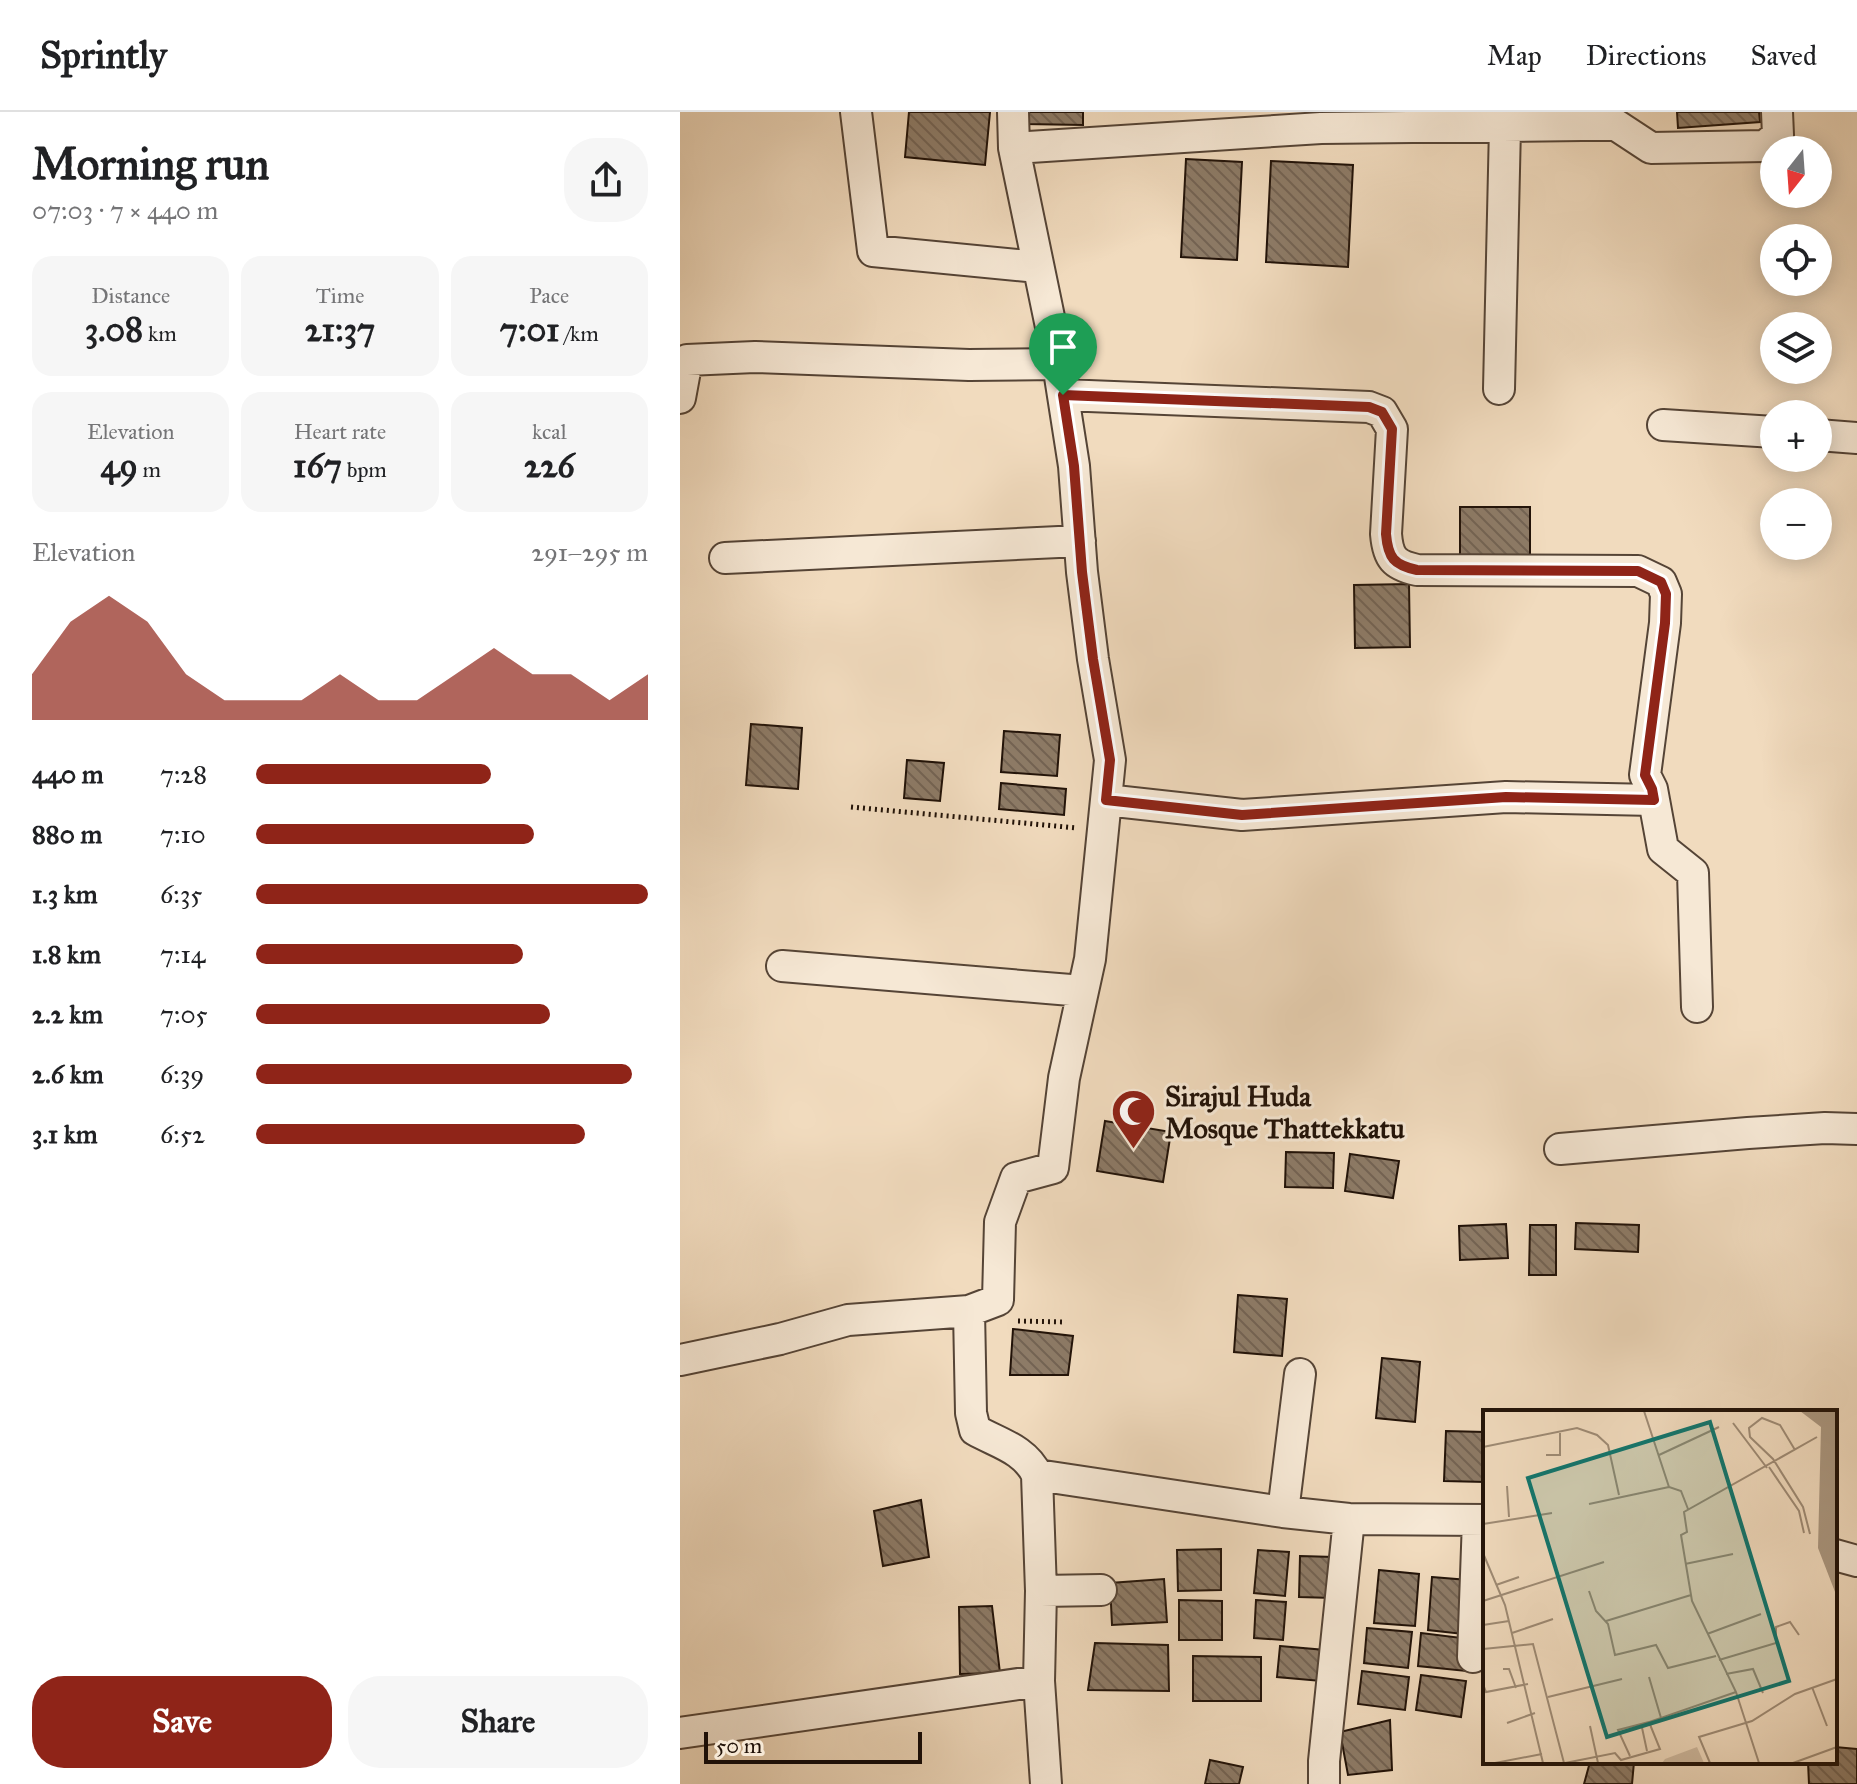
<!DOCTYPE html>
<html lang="en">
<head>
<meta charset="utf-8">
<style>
	:root { --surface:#fff; --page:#f6f6f6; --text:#202124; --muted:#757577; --line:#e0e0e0; --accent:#8f2418 }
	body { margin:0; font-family:"IM FELL Great Primer",serif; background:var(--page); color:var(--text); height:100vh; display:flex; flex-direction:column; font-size:30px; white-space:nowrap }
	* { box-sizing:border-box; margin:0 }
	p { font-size:26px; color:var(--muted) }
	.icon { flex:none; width:44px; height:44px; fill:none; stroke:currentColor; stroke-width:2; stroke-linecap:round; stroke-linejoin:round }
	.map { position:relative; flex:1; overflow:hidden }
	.details { display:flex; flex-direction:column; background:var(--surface); width:680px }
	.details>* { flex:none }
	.needle { width:52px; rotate:197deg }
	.controls { position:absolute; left:1080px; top:24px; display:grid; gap:16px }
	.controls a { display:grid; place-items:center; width:72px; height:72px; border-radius:50%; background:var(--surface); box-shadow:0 4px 20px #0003; font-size:40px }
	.scale { position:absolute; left:24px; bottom:20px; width:218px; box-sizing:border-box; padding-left:8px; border:4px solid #211208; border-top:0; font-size:22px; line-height:28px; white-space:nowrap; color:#211208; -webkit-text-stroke:6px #f6e8d5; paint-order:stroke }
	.pin { position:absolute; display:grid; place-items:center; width:68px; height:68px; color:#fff; margin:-82px -34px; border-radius:50% 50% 50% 0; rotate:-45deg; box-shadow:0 0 8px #0007 }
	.pin .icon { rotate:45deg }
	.round { display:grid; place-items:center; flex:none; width:84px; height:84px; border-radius:32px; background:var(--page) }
	.headline { display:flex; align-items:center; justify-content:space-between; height:136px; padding:0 32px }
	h1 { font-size:44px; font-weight:700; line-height:60px }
	.figures { display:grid; grid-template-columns:repeat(3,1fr); gap:12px; height:136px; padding:8px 32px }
	.figures div { display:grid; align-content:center; border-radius:20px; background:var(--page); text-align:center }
	.figures b { font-size:34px; font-weight:700 }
	.figures small { font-size:22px; font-weight:400 }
	.figures p { font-size:22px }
	.chart { height:224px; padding:16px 32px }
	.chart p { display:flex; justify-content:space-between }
	.chart svg { width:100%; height:144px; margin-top:8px; fill:var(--accent); opacity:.7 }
	.button { display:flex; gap:16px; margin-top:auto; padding:16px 32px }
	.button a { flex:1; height:92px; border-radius:32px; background:var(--accent); color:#fff; font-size:32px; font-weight:700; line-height:92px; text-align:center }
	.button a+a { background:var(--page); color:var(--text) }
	ul { padding:0 32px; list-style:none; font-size:26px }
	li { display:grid; grid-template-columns:128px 96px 1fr; align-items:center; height:60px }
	li i { height:20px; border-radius:10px; background:var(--accent) }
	header { display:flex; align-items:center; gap:48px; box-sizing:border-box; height:112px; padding:0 40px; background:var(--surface); border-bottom:2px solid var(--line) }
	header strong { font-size:38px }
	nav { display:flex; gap:44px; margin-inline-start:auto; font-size:28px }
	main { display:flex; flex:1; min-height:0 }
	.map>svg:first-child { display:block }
	.building { fill:url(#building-back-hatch); stroke:#211208; stroke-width:2 }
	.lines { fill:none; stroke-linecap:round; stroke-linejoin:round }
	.minor-casing { stroke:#554436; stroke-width:34 }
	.path { stroke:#211208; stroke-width:5; stroke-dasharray:2 4; stroke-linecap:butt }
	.minor { stroke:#f6e8d5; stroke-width:30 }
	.route-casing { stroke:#fff; stroke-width:16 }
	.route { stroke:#8f2418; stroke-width:10 }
	.labels { text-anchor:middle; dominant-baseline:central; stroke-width:6; stroke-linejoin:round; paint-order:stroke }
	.poi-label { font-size:28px; font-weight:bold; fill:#211208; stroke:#f6e8d5; text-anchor:start }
	.inset-road { fill:none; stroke:#9e8b75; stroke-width:2 }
	.view { fill:#0f766e; fill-opacity:0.15; stroke:#0f766e; stroke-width:4 }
	.inset-edge { fill:none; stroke:#211208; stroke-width:4 }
</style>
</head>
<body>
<header>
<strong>Sprintly</strong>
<nav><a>Map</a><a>Directions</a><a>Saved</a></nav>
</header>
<main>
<section class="details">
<div class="headline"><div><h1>Morning run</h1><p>07:03 · 7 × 440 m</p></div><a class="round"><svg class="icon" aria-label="share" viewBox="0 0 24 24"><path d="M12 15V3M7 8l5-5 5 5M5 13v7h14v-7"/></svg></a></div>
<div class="figures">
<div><p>Distance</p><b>3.08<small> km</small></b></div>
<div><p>Time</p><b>21:37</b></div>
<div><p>Pace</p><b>7:01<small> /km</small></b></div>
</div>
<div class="figures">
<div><p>Elevation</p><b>49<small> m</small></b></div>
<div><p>Heart rate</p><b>167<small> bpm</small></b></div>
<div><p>kcal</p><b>226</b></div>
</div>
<div class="chart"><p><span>Elevation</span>291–295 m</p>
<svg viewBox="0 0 160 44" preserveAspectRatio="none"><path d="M0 44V30L10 14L20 6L30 14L40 30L50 38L60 38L70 38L80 30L90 38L100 38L110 30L120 22L130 30L140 30L150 38L160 30V44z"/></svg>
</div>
<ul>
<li><b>440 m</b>7:28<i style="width:60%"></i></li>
<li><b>880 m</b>7:10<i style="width:71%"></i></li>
<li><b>1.3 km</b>6:35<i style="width:100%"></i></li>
<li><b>1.8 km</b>7:14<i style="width:68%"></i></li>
<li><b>2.2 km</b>7:05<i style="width:75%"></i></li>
<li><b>2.6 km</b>6:39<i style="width:96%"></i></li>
<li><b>3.1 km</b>6:52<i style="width:84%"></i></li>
</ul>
<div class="button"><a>Save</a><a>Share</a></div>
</section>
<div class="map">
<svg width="1177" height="1672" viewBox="0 0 1177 1672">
	<defs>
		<pattern id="building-back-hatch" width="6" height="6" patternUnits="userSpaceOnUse" patternTransform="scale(2)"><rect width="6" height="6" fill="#8d7b67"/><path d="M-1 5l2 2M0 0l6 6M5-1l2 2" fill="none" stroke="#736353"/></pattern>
	</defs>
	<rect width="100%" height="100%" fill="#f1dbbe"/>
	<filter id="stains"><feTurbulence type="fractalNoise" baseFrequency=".0025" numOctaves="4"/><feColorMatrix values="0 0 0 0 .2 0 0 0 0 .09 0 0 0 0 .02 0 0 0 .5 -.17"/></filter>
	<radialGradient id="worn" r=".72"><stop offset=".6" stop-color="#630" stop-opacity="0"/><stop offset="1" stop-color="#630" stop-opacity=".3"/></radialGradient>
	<path class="building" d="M229 0H310L305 53 225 45Z
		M345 0H403V13L345 12Z
		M997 0H1079L1080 10 998 16Z
		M506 47 562 50 557 148 501 145Z
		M591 49 673 53 668 155 586 150Z
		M780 395H850V451H780Z
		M729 472 730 535 675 536 674 473Z
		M71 612 122 616 118 677 66 673Z
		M324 619 380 623 377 664 321 660Z
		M227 648 264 651 260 689 224 686Z
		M321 671 386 677 384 703 319 697Z
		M425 1009 491 1020 483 1070 417 1059Z
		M606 1040 654 1041 653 1076 605 1075Z
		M670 1042 719 1049 713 1086 665 1079Z
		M896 1111 959 1113 958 1140 895 1137Z
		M826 1112 828 1146 780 1148 779 1114Z
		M850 1113H876V1163H849Z
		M558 1183 607 1187 602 1244 554 1240Z
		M333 1217 393 1224 388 1263H330Z
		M702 1246 740 1250 735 1310 696 1306Z
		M766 1319 805 1320V1370L764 1369Z
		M241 1388 249 1445 203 1454 194 1399Z
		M541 1437V1478L498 1479 497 1438Z
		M578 1438 609 1440 605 1484 574 1481Z
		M620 1444 654 1445 653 1486 619 1485Z
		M699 1458 739 1462 735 1514 694 1511Z
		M752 1465 788 1468 783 1522 748 1518Z
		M484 1467 487 1510 432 1513 430 1471Z
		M499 1488 542 1489V1528H499Z
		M576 1488 606 1490 603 1528 574 1526Z
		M312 1494 320 1561 280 1562 279 1495Z
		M687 1516 732 1520 728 1556 684 1551Z
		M741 1521 790 1527 786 1559 738 1554Z
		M415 1531 488 1533 489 1579 408 1578Z
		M600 1534 645 1538 641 1569 597 1565Z
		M513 1544 581 1545V1589H513Z
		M682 1559 729 1565 725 1598 678 1592Z
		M741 1563 786 1569 781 1605 736 1598Z
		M710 1608 712 1658 668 1663 660 1620Z
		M1155 1635 1177 1637V1672H1129L1128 1650H1155Z
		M530 1648 563 1655 559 1672H525Z
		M910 1650H954L952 1672H904Z"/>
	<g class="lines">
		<defs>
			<path id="minor" d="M176 0 193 139 358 155
				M902 13H936L971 36 1085 34 1098 23 1097 0
				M334 36 641 16 902 13 901 0
				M819 277 825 15
				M383 283 689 295 702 300 712 317 706 422C708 446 714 453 737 458L958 459 981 470 986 482 985 511 965 663 972 677 983 737 1013 761 1017 895
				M0 286 7 248 75 245 289 253 378 252
				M983 313 1094 320
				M1138 323 1177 326
				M45 446 400 429
				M426 688 562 703 826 685 974 688
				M102 854 403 879
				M880 1037 1068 1021 1145 1016 1177 1017
				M289 1199 291 1301 295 1318C318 1331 345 1337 357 1363L361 1479 359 1569 366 1672
				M0 1248 100 1227 168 1208 289 1199 318 1188 320 1110 336 1066 373 1056 384 966 410 847 430 648 413 547 402 460 394 354 376 239 334 36 333 0
				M357 1363 603 1400 669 1407 805 1408
				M603 1400 620 1262
				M1155 1443 1177 1449
				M361 1479 421 1478
				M793 1545 798 1408
				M0 1621 359 1569
				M644 1672V1649L669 1407"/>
		</defs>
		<use href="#minor" class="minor-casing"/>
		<path class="path" d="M171 695 397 716
			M338 1209 386 1210"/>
		<use href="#minor" class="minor"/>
	</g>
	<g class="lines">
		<defs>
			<path id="route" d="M383 283 689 295 702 300 712 317 706 422C708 446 714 453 737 458L958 459 981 470 986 482 985 511 965 663 972 677 974 688 826 685 562 703 426 688 430 648 413 547 402 460 394 354Z"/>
		</defs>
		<use href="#route" class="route-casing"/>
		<use href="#route" class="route"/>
	</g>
	<defs>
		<symbol id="mosque-pin" viewBox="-11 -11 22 30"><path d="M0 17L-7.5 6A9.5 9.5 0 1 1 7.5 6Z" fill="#8f2418" stroke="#f6e8d5"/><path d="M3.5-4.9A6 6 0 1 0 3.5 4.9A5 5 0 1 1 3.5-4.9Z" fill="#fff"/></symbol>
	</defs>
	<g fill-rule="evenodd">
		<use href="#mosque-pin" x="428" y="974" width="51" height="69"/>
	</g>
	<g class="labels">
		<g class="poi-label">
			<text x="485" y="984">Sirajul Huda<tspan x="485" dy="32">Mosque Thattekkatu</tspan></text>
		</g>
	</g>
	<g transform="translate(803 1298)">
		<rect width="354" height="354" fill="#f1dbbe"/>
		<path d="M214 337 221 353H179L182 349Z" fill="#ceb99f"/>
		<path d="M317 1H354V187L335 138 338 17Z" fill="#aa9780"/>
		<path class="inset-road" d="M161 1 186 77 198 81 205 99M250 13 284 58M0 37 94 18 114 25 125 35 136 85M312 40 297 15 279 8 266 18 267 27 290 49 320 97 327 124M63 45H77V21M176 45 236 17M286 57 316 101 321 123M24 76 26 107M106 94 186 77M0 114 69 103M0 143 22 195 60 353M202 154 250 144M13 175 36 167M106 181 113 201 125 214 132 245 173 235 185 258 233 246M0 191 121 152M123 211 208 185M0 215 26 211M29 223 70 209M224 224 278 204M0 239 50 234 81 353M236 250 293 233V217L307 212 316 225M20 259H26L33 278M243 264 270 259 280 283M166 267 178 308M0 274 3 282 45 274M329 277 344 316M65 287 139 269M24 313 52 303M158 313 164 341M107 316 115 353M147 346 135 320 166 312M12 353 59 344M82 353 132 343 138 350 177 339 166 312 253 282M227 353 216 327 269 311 312 284 354 269M276 353 253 282 209 191 198 125 204 122 201 102 334 27M310 353 354 337"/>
		<path class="view" d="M227 12 306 271 124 327 45 68Z"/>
		<rect width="354" height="354" class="inset-edge"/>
	</g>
	<rect width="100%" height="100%" filter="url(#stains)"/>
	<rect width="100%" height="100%" fill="url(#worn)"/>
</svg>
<div class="controls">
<a><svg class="needle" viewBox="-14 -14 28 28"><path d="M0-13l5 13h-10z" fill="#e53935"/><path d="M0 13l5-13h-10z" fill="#757577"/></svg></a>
<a><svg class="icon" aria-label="locate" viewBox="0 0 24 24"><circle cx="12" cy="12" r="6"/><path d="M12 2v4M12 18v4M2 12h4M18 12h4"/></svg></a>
<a><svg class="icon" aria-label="layers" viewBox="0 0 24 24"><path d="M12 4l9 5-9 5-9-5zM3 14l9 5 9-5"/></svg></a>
<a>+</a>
<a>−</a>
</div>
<div class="scale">50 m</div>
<div class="pin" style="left:383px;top:283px;background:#1e9e55"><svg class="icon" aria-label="arrive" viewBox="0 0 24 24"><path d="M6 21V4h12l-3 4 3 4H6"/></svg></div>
</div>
</main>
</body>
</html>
